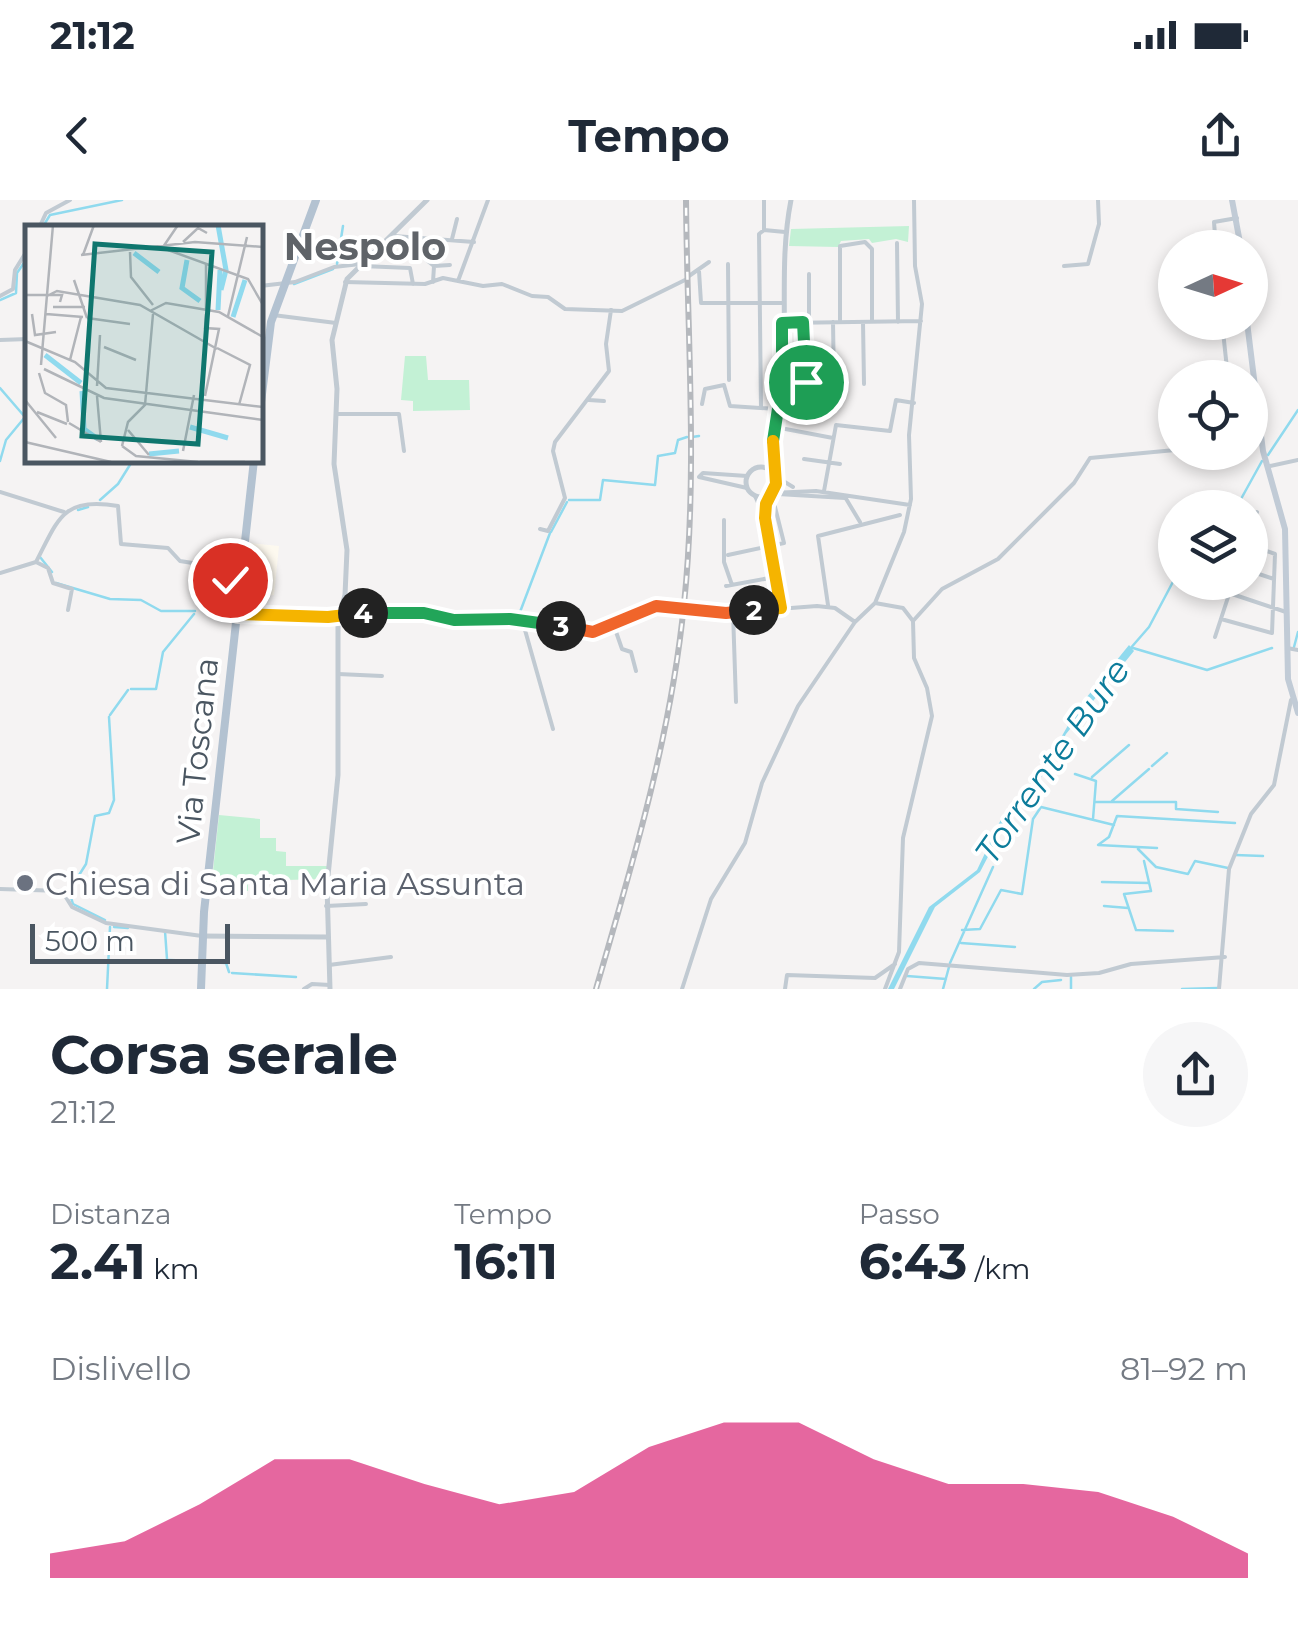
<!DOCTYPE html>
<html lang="it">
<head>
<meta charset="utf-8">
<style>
	:root { --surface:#fff; --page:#f6f6f7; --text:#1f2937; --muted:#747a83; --accent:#db2777 }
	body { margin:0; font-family:Montserrat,sans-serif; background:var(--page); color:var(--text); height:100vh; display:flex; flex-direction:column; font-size:38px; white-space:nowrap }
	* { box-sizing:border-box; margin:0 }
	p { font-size:32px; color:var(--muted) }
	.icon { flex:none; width:55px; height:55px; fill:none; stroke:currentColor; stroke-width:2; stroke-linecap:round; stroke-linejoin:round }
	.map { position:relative; height:789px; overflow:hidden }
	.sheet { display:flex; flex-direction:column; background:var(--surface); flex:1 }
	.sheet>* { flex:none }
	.needle { width:65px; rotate:86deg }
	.buttons { position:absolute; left:1158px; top:30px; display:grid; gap:20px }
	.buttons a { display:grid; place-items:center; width:110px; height:110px; border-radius:50%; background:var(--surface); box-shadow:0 5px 15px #0003; font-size:50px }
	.scale { position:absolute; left:30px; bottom:25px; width:200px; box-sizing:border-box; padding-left:10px; border:5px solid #4a5661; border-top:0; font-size:28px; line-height:35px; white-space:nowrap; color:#4a5661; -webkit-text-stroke:8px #fff; paint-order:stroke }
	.pin { position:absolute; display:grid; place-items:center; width:85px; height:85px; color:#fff; margin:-42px; border:5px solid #fff; border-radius:50%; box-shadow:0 2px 10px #0007 }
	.km { position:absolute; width:50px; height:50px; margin:-25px; border-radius:50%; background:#222; color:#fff; font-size:28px; line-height:50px; text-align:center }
	.round { display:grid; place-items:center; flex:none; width:105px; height:105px; border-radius:52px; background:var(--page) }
	.headline { display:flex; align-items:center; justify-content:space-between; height:170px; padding:0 50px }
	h1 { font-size:55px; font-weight:700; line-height:75px }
	.stats { display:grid; grid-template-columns:repeat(3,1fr); gap:15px; height:170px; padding:10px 50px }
	.stats div { display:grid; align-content:center }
	.stats b { font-size:50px; font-weight:700 }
	.stats small { font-size:28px; font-weight:400 }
	.stats p { font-size:28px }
	.chart { height:280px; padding:20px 50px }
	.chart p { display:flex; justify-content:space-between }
	.chart svg { width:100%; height:180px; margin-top:10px; fill:var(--accent); opacity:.7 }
	.status { display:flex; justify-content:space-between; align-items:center; height:70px; padding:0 50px; background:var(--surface); direction:ltr }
	.status svg { height:28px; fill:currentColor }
	header { display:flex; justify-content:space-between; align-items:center; height:130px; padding:0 50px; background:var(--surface); font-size:45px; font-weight:700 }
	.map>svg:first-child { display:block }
	.commercial { fill:#fdf9ef }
	.green { fill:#c3f1d5 }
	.water { fill:#90daee }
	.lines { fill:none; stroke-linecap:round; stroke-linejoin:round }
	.stream { stroke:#90daee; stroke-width:2.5 }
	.minor { stroke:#c1cad2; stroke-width:4 }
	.tertiary { stroke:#c1cad2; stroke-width:5 }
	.secondary { stroke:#c1cbd6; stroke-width:6 }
	.primary { stroke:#b3c2d1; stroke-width:8 }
	.rail-casing { stroke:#b5b8bd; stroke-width:6 }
	.rail { stroke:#fff; stroke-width:2.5; stroke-dasharray:8; stroke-linecap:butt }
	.split-1-casing { stroke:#fff; stroke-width:20 }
	.split-2-casing { stroke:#fff; stroke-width:20 }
	.split-3-casing { stroke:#fff; stroke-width:20 }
	.split-4-casing { stroke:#fff; stroke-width:20 }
	.split-5-casing { stroke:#fff; stroke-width:20 }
	.split-1 { stroke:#22a559; stroke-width:12 }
	.split-2 { stroke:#f5b400; stroke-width:12 }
	.split-3 { stroke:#f0652b; stroke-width:12 }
	.split-4 { stroke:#22a559; stroke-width:12 }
	.split-5 { stroke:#f5b400; stroke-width:12 }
	.worship-dot { fill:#6b7280; stroke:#fff; stroke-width:4 }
	.labels { text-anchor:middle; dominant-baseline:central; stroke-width:8; stroke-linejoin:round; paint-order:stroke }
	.street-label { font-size:32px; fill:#4a5661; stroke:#fff }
	.worship-label { font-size:32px; fill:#5b616d; stroke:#fff; text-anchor:start }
	.water-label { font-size:35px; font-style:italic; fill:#0c7c9b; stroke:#fff }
	.quarter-label { font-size:38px; font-weight:bold; fill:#5f6368; stroke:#fff }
	.inset-river { fill:none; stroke:#90daee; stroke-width:5 }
	.inset-road { fill:none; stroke:#b1b4b9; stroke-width:2.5 }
	.view { fill:#0f766e; fill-opacity:0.15; stroke:#0f766e; stroke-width:5 }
	.inset-edge { fill:none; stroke:#4a5661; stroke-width:5 }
</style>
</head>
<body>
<div class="status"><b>21:12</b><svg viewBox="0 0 49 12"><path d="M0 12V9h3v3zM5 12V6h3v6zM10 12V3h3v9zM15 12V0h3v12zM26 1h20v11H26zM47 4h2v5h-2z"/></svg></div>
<header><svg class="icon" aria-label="back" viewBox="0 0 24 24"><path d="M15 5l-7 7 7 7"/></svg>Tempo<svg class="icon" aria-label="share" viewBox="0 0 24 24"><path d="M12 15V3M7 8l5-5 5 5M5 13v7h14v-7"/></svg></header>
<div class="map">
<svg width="1298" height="789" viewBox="0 0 1298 789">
	<rect width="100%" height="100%" fill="#f5f3f3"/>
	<path class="commercial" d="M250 343 279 346 274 395 243 399Z"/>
	<path class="green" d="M909 26 908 42 896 39 872 43 869 39 841 41 838 47 789 46 791 29Z
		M405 156H426L428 180H469L470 210 413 211V201L401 200Z
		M219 615 260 619V638H276V651L286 652V666H327L326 679 248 681V691L211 689Z"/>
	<path class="water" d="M1129 445 1134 451 1066 534 1046 572 1015 605 980 672 935 707 894 789H888L929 707 977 670 1003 615 1044 567 1078 508Z"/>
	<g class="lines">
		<path class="stream" d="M42 28 50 15 122 0
			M337 64 343 26
			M294 84 333 69
			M0 100 16 93 17 73 28 57
			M0 188 25 217 6 240 0 261
			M692 237 699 236
			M1268 255 1298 210
			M100 300 118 284 133 260
			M569 300H600L603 280 655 285 658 256 675 253 678 240 687 237
			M1236 308 1262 261
			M78 310 88 307
			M551 332 567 302
			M40 357 52 372
			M56 383 110 399 141 400 161 411H195
			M346 409H430
			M432 409 466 414
			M469 414H495
			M497 414 520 412 550 333
			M1294 447 1298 432
			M1133 448 1207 470 1272 448
			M1129 450 1149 427 1175 378
			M131 489H156L163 452 194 414
			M110 515 128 490
			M1152 566 1167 553
			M1075 574 1096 581 1093 619
			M1092 577 1129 545
			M1112 601 1149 569
			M1095 602H1176V609L1218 612
			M1157 648 1098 645 1109 637 1117 616 1235 623
			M1138 649 1156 667 1188 674 1195 661 1228 668
			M1235 655 1263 656
			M1144 661 1151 691 1124 694 1136 730 1173 731
			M1102 682 1149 683
			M1104 706 1128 708
			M105 720 73 704 69 691 86 664 95 616 109 613 114 600 109 517
			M114 727 128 728
			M962 730 980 729 1001 690 1022 694 1033 619 1041 607 1114 625
			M165 731 167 759
			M961 743 1015 747
			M169 760 197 761
			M204 762 226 763 229 772
			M950 763 993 667
			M232 773 296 777
			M907 776 946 779
			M107 789 110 727
			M943 789 949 767
			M1034 789 1042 782 1061 780
			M1071 789V777
			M1182 789 1218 788"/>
		<path class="minor" d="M764 0V30L785 32
			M39 28 46 13 70 0
			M394 36 474 42
			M452 39 457 19
			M897 43 898 122
			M1216 48 1214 22 1237 18
			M728 64 729 180
			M362 66 410 68 413 84
			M434 66 424 58 425 48H441
			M1064 66 1088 64 1099 24 1098 0
			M699 71 701 103H782
			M809 74V123
			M689 76 709 62
			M458 81 488 0
			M345 82 425 84 443 78 483 86 502 84 532 96 548 97 565 109 622 111 685 80
			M433 82 434 66 450 65
			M260 86 295 82 334 67 360 64
			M0 96 13 89 15 70 28 49
			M273 115 336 123
			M840 122V46L865 42 872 49V122
			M863 122 864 184
			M1222 122 1228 178
			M785 123 921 121
			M803 123 804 181 829 189 834 184 833 122
			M0 140 28 139
			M589 200 604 201
			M702 204 705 189 724 185 730 206 776 209
			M761 208 759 34 764 30
			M337 214H399L404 251
			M775 227 833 238
			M1250 241 1262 239
			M804 259 840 264
			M1270 266 1298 260
			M775 276 793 287
			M747 288 699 277 703 273 747 276
			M824 291 836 225 890 231 896 200 914 203
			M0 292 64 312
			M771 293 816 291 910 305
			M755 296 765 318 781 408
			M845 297 860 322
			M765 313 770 295
			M724 320V362L732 385
			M540 329 548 331 565 298 553 251 555 242 609 171 606 144 611 110
			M1250 330 1257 312
			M728 355 784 343 774 303 778 294 845 298
			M36 362 48 368 53 383 72 389 68 410
			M1250 371 1274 379
			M0 373 36 362C58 320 62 296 118 306L121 344 168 348 180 361 224 368 229 377 231 411 237 414 328 417 424 413 454 419H515L593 432 651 407 727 413 817 406 835 408 855 422
			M726 386 775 377
			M1229 393 1286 412
			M875 403 903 408 913 421 914 458 927 488 932 516 903 638 899 752 885 789
			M875 403 904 332 911 299 909 235 922 104 915 66 914 0
			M828 405 818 336 900 315
			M733 412 736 502
			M1221 419 1272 433 1275 354 1250 345
			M913 421 942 389 998 359 1074 283 1090 258 1175 250
			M523 423 553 529
			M614 426 622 449 631 452 636 471
			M1215 437 1233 382
			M1287 448 1298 450
			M338 474 382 476
			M0 689 62 691 72 707 106 723 202 736
			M326 706 366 704
			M329 765 391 757
			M304 789 312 784 330 785
			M682 789 711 699 745 643 762 583 798 506 855 422 875 403
			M785 789 787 775 875 778 895 764
			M900 789 908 769 919 763 1067 775 1099 773 1131 764 1225 757
			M1219 789 1229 669 1251 614 1274 585 1291 500"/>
		<path class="tertiary" d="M746 282a15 15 0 1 1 30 0a15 15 0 1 1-30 0Z
			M774 275C767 244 780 212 782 181 788 120 779 61 791 0
			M202 736 327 737
			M330 789 327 686 338 575V421L345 395 347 350 334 264 337 189 332 140 347 79 427 0"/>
		<path class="secondary" d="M1232 0 1241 48
			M1247 122 1263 251 1285 329 1288 479 1298 513"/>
		<path class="primary" d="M260 210 271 122 316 0
			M201 789 204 712 254 260"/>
		<defs>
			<path id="rail" d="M596 789C633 662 671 536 684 404 698 271 687 133 686 0"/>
		</defs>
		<use href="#rail" class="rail-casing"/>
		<use href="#rail" class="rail"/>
	</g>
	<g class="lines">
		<defs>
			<path id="split-1" d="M773 241 782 183V123L803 122 806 182"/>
			<path id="split-2" d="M754 410 781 408 765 318 766 304 776 284 773 241"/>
			<path id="split-3" d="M561 426 593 432 656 406 726 413 754 410"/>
			<path id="split-4" d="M363 413H424L454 420 510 419 561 426"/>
			<path id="split-5" d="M230 380 232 411 238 414 328 417 363 413"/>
		</defs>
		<use href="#split-1" class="split-1-casing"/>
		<use href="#split-2" class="split-2-casing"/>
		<use href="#split-3" class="split-3-casing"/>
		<use href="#split-4" class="split-4-casing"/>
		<use href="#split-5" class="split-5-casing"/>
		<use href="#split-1" class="split-1"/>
		<use href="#split-2" class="split-2"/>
		<use href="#split-3" class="split-3"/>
		<use href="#split-4" class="split-4"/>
		<use href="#split-5" class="split-5"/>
	</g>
	<circle class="worship-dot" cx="25" cy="683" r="10"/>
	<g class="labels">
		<g class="street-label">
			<text transform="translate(197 551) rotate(-84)">Via Toscana</text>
		</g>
		<g class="worship-label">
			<text x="45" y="683">Chiesa di Santa Maria Assunta</text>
		</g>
		<g class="water-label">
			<text transform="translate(1052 561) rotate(-55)">Torrente Bure</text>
		</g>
		<g class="quarter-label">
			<text x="365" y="46">Nespolo</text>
		</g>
	</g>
	<g transform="translate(25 25)">
		<rect width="238" height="238" fill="#f5f3f3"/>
		<path class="inset-river" d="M193 0 201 45 196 65M109 28 134 47M162 35 157 63 175 76M193 85 195 45M208 92 220 55M20 130 56 158M57 166 59 204 73 214M165 202 203 213M124 229 154 226"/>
		<path class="inset-road" d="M158 17 173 3 182 8M136 25 153 0M143 25 223 54 238 80M105 27 106 52 128 80M56 30 170 17 238 22M58 30 69 0M49 55 62 93M0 70H37L35 77M22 71 32 66 115 80 192 124M28 82H60M181 85V38M125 86 141 78 194 87 238 112M7 89 10 110 31 107M21 89 58 92M203 91 222 12M62 93 105 99M0 116 50 137 81 163 238 182M79 122 111 135M192 123 225 140 214 180M45 135 56 92M16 140 28 0M19 144 79 173 238 195M14 148 20 168 41 180 43 197M72 161 75 110M72 171 76 217M180 171 194 104 180 103 181 89M0 175 31 213M12 187 42 199M44 198 76 217M103 205 124 230M0 217 86 237M97 221 103 197 120 180 128 89M97 221 111 231 173 237M158 226 169 170M175 237H220"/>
		<path class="view" d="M70 19 187 27 173 219 57 211Z"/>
		<rect width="238" height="238" class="inset-edge"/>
	</g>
</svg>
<div class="buttons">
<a><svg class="needle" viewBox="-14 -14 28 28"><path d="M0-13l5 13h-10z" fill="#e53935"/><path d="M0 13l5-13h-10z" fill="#747a83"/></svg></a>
<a><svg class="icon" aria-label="locate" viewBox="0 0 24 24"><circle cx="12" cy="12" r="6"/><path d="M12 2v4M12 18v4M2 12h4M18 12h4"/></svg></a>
<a><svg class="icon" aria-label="layers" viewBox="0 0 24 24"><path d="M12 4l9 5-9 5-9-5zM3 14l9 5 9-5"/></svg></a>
</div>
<div class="scale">500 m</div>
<div class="pin" style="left:806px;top:182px;background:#1e9e55"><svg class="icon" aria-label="arrive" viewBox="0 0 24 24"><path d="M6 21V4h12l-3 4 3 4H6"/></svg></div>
<div class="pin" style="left:230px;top:380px;background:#d93025"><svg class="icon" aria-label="check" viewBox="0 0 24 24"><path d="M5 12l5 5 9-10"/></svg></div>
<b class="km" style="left:754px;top:410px">2</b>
<b class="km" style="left:561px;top:426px">3</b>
<b class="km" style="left:363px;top:413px">4</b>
</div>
<section class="sheet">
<div class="headline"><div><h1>Corsa serale</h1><p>21:12</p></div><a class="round"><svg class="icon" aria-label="share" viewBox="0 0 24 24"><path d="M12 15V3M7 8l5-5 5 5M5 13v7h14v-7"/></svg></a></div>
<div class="stats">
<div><p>Distanza</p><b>2.41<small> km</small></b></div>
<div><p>Tempo</p><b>16:11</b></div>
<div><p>Passo</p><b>6:43<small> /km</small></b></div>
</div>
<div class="chart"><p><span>Dislivello</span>81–92 m</p>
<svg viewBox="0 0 160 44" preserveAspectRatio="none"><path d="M0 44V38L10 35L20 26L30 15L40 15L50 21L60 26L70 23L80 12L90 6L100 6L110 15L120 21L130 21L140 23L150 29L160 38V44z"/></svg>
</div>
</section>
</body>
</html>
